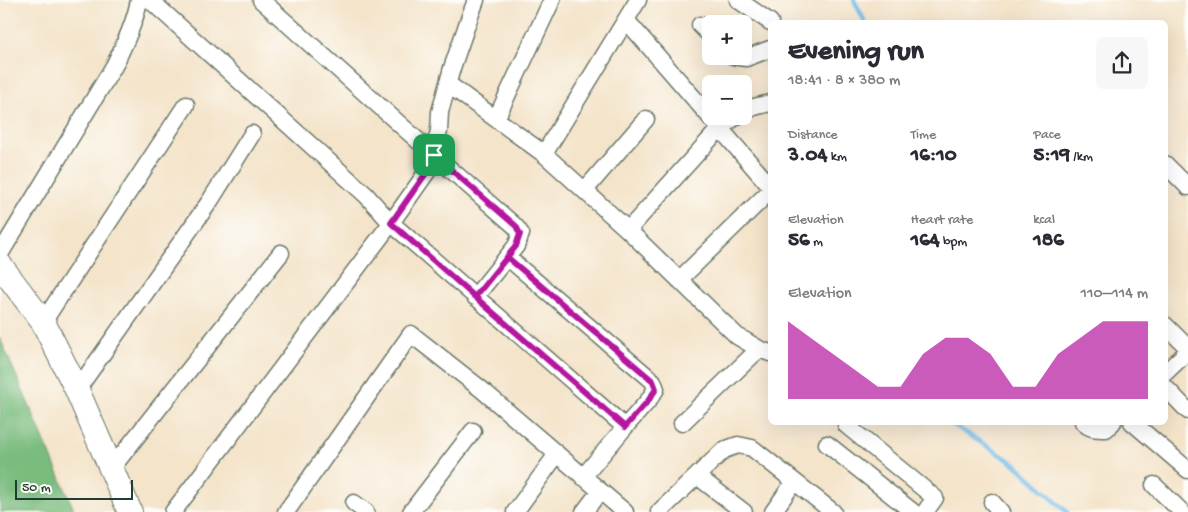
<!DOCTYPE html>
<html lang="en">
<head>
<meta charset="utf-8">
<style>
	:root { --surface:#fff; --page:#f7f7f7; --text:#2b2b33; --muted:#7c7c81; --accent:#b5179e }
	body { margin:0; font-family:"Gochi Hand",sans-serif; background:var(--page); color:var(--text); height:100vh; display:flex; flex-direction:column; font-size:19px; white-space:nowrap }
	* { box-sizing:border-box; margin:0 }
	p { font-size:16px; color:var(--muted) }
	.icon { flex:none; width:28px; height:28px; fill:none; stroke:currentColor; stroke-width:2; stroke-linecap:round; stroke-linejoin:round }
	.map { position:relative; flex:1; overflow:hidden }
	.panel { position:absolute; left:768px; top:20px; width:400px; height:405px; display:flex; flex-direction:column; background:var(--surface); border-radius:8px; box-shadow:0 5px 20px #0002 }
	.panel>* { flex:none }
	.buttons { position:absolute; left:702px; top:15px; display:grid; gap:10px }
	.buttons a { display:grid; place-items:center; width:50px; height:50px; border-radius:8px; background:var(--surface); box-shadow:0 5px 20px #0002; font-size:25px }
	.scale { position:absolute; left:15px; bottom:12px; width:118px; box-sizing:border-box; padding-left:5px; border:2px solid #1f3d34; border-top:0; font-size:14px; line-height:18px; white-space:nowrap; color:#1f3d34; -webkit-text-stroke:4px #fdfcf7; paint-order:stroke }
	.pin { position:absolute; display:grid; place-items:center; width:42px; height:42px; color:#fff; margin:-21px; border-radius:10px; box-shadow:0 2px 8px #0006 }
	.round { display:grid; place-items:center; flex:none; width:52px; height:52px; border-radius:8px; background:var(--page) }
	.head { display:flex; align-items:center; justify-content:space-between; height:85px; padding:0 20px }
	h1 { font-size:28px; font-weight:800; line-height:38px }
	.figures { display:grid; grid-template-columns:repeat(3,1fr); gap:8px; height:85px; padding:5px 20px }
	.figures div { display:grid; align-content:center }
	.figures b { font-size:21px; font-weight:800 }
	.figures small { font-size:14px; font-weight:400 }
	.figures p { font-size:14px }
	.chart { height:140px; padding:10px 20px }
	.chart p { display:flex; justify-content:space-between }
	.chart svg { width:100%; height:90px; margin-top:5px; fill:var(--accent); opacity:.7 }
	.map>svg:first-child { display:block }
	.forest { fill:#79bc7e; stroke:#4c7c59 }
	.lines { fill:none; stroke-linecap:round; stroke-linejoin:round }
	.stream { stroke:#72bdeb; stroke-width:4.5 }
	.street-casing { stroke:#6a7768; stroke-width:19 }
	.secondary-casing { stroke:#6a7768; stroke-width:26 }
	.street { stroke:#fff; stroke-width:16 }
	.secondary { stroke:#fff; stroke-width:24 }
	.route-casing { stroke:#fff; stroke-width:10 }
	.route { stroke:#b5179e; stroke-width:6 }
</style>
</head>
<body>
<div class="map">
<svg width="1188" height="512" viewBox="0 0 1188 512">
	<rect width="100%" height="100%" fill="#fdfcf7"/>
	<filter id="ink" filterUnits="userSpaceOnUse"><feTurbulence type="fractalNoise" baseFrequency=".02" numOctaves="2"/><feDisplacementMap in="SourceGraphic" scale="10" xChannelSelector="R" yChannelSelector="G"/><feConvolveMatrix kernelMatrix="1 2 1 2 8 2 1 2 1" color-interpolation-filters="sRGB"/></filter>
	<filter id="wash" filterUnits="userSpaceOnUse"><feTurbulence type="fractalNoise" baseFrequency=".0096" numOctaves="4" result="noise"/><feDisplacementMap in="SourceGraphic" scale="20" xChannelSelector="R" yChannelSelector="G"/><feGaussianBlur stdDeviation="1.12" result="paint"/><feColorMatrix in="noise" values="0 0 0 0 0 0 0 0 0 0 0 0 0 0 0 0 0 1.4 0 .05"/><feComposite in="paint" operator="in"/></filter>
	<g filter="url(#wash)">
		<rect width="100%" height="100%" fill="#f4e4ca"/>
		<path class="forest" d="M0 338 75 512H0Z"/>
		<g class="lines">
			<path class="stream" d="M854 0 865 22
				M949 422 1015 464 1067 512"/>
		</g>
	</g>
	<g filter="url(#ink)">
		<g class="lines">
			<defs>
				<path id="street" d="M150 0 366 195 391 223 625 427
					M261 0 434 155 515 226 521 234 516 246 475 297
					M738 0 770 22
					M626 20 770 186
					M700 25 711 36
					M733 56 746 58 770 49
					M448 84 544 154 628 230 737 336 759 349 770 353
					M744 112 754 107 770 103
					M496 119 552 0
					M544 154 638 0
					M1165 164 1188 187
					M585 190 646 119
					M628 230 720 128 737 116
					M0 254 114 66C124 45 135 23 139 0
					M507 257 653 381 656 389 648 401 625 427 583 477
					M679 280 770 191
					M43 322 186 105
					M1165 325 1188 348
					M1165 373 1188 351
					M1165 387 1188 411
					M77 390 210 201 252 134
					M1083 422C1089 429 1097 429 1106 429L1113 422
					M1132 422 1188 470
					M682 423 759 349
					M846 425 935 498 925 512
					M827 444 913 512
					M111 469 281 253
					M697 476 744 512
					M1154 485 1182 512
					M992 502 1001 512
					M354 503 366 512
					M173 512 391 223 429 169 439 131 440 112 452 68 469 19 476 0
					M286 512 411 334 481 389 625 512
					M411 512 473 431
					M515 512 557 454
					M584 512 600 491
					M659 512 724 450 738 445 752 448 833 512
					M773 512 794 482"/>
				<path id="secondary" d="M0 265 43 322 77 390 130 512"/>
			</defs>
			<use href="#street" class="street-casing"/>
			<use href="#secondary" class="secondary-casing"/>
			<use href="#street" class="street"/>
			<use href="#secondary" class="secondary"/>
		</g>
	</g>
	<g class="lines" filter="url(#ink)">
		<defs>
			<path id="route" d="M434 155 429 169 391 223 475 297 507 257 653 381 656 389 648 401 625 427 475 297 516 246 520 234 516 226 434 155"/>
		</defs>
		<use href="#route" class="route-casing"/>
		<use href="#route" class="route"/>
	</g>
</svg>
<div class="buttons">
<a>+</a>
<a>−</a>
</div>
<div class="scale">50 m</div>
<div class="pin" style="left:434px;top:155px;background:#1e9e55"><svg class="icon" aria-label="arrive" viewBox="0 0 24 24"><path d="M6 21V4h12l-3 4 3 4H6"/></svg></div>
<section class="panel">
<div class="head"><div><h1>Evening run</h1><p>18:41 · 8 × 380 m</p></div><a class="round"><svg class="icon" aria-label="share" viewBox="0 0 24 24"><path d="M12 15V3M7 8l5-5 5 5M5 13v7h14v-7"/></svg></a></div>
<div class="figures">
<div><p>Distance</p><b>3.04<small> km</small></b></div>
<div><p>Time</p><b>16:10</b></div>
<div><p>Pace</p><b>5:19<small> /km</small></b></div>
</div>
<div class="figures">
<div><p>Elevation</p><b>56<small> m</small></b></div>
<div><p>Heart rate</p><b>164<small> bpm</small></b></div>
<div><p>kcal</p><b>186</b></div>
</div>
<div class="chart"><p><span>Elevation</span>110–114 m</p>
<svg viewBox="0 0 160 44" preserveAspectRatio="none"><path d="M0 44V6L10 14L20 22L30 30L40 38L50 38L60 22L70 14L80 14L90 22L100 38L110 38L120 22L130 14L140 6L150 6L160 6V44z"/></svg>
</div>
</section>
</div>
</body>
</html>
